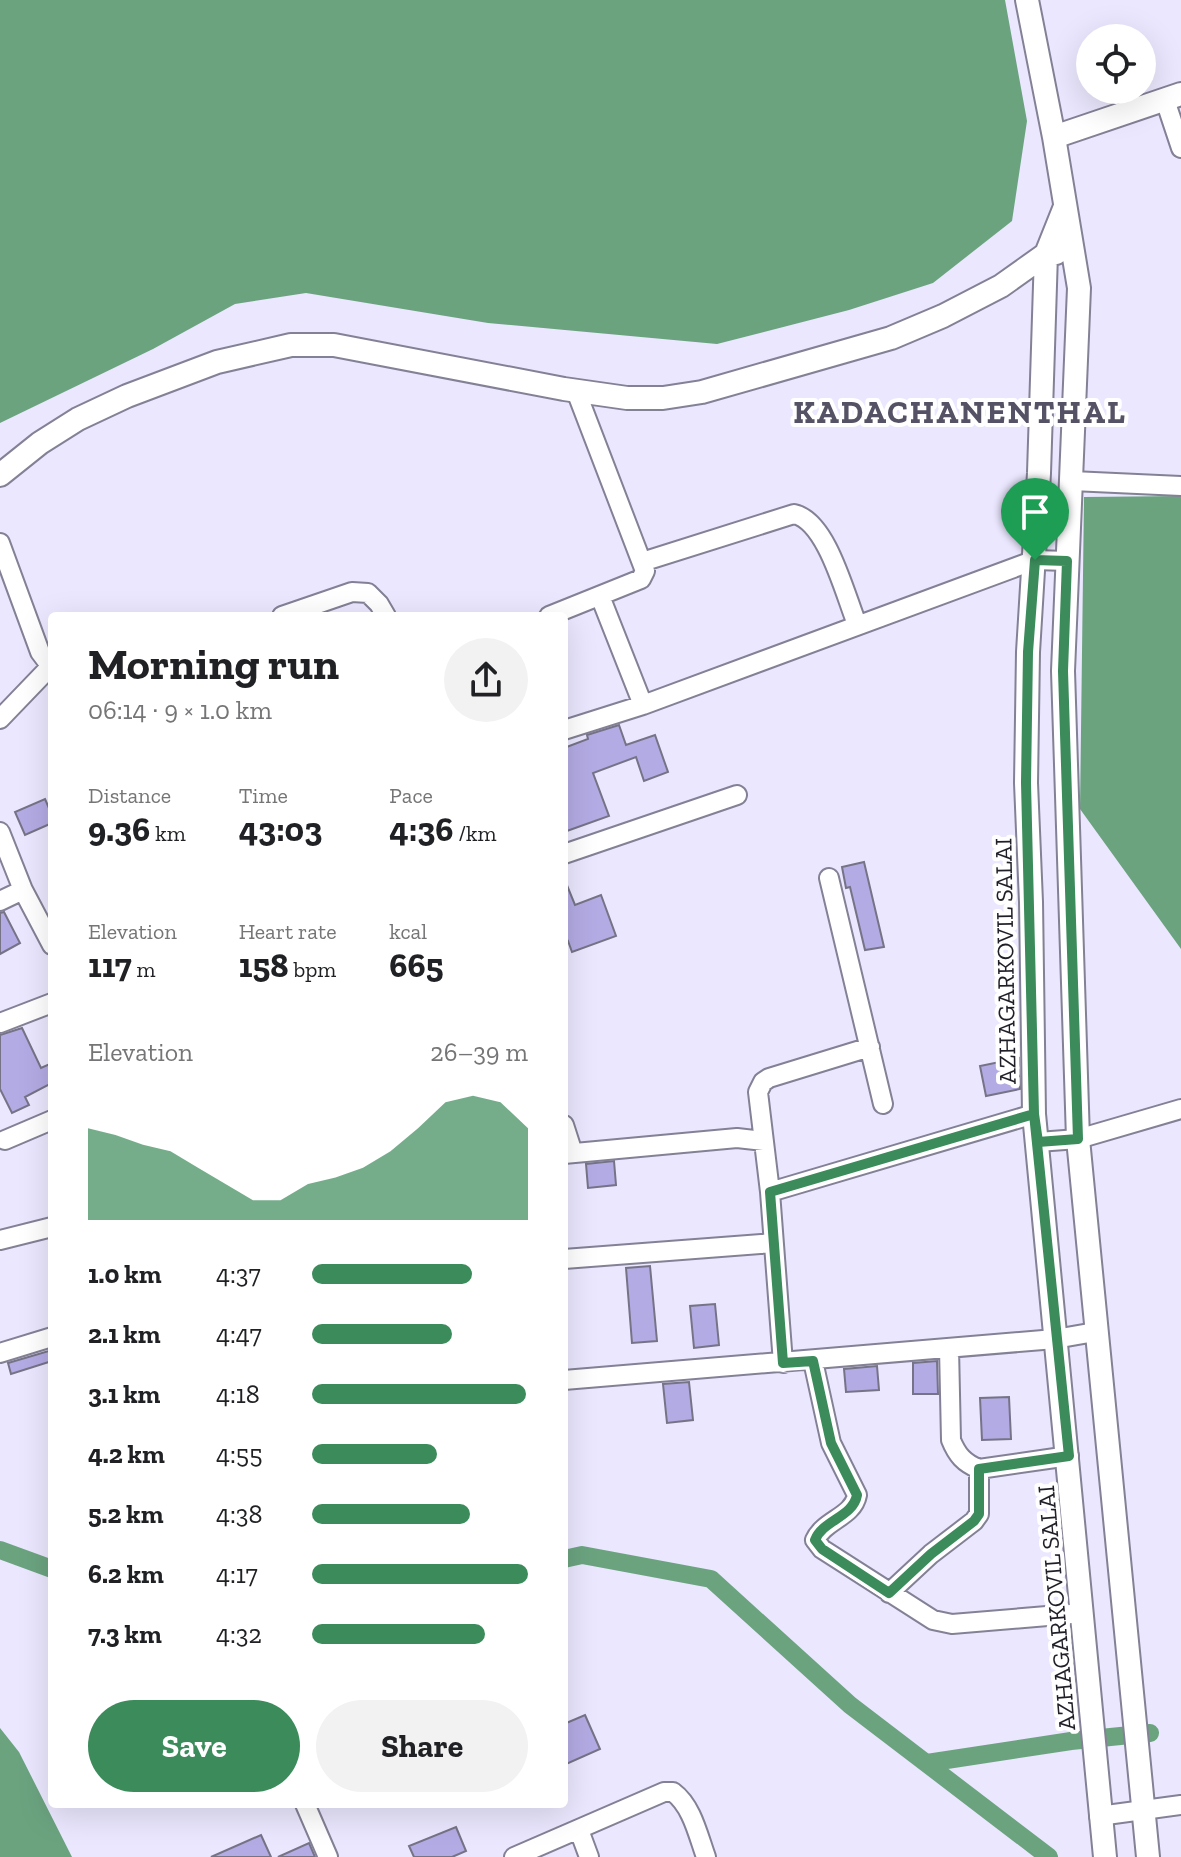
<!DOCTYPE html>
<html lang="en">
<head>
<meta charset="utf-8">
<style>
	:root { --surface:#fff; --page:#f2f2f2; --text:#202124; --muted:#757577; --accent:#3b8b5b }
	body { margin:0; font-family:"Zilla Slab",serif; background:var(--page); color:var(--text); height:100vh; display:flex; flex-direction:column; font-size:30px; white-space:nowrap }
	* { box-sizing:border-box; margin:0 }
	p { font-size:26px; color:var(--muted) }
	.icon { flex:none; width:44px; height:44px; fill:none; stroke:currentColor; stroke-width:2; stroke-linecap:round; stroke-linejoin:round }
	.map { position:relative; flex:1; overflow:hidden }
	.side { position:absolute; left:48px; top:612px; width:520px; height:1196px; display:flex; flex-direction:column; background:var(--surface); border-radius:8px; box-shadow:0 8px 32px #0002 }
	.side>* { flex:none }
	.controls { position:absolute; left:1076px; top:24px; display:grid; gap:16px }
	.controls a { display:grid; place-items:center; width:80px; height:80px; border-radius:50%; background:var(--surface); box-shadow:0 8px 32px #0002; font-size:40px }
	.pin { position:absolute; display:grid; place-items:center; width:68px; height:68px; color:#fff; margin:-82px -34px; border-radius:50% 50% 50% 0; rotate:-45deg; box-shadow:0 0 8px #0007 }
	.pin .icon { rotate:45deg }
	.round { display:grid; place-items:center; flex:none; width:84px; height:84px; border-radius:42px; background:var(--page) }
	.overview { display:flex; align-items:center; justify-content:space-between; height:136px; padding:0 40px }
	h1 { font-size:44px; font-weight:700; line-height:60px }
	.metrics { display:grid; grid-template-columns:repeat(3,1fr); gap:12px; height:136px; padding:8px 40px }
	.metrics div { display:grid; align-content:center }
	.metrics b { font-size:34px; font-weight:700 }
	.metrics small { font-size:22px; font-weight:400 }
	.metrics p { font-size:22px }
	.chart { height:224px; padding:16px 40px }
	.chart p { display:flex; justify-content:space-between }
	.chart svg { width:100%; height:144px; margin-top:8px; fill:var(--accent); opacity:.7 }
	.action { display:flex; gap:16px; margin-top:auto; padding:16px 40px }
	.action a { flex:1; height:92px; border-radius:48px; background:var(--accent); color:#fff; font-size:32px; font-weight:700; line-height:92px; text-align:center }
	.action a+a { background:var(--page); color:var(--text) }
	ul { padding:0 40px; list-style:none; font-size:26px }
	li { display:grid; grid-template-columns:128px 96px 1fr; align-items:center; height:60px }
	li i { height:20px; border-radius:10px; background:var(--accent) }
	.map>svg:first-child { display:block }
	.water { fill:#6ba37f }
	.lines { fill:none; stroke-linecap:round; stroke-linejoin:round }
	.canal { stroke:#6ba37f; stroke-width:18 }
	.building { fill:#b3abe3; stroke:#767387; stroke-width:2 }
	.minor-casing { stroke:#838195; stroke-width:22 }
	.major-casing { stroke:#838195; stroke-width:26 }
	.minor { stroke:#fff; stroke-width:18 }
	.major { stroke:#fff; stroke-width:22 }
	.route-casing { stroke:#fff; stroke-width:16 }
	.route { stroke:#3b8b5b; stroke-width:10 }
	.labels { text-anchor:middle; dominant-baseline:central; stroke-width:8; stroke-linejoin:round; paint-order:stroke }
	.street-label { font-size:24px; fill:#201f27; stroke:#fff }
	.district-label { font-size:32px; font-weight:bold; letter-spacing:2px; fill:#545264; stroke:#fff }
</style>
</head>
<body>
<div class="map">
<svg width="1181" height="1857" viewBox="0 0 1181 1857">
	<rect width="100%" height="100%" fill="#eae7fe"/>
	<path class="water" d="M0 0H1005L1027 121 1012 221 933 283 849 310 717 344 488 323 306 293 235 304 153 349 0 423Z
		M1181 496V949L1080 809 1084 497Z
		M0 1728 19 1752 72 1857H0Z"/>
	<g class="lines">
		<path class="canal" d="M0 1550 52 1569
			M564 1559 582 1555 711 1579 850 1705 1049 1857
			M927 1763 1071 1741 1150 1733"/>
	</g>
	<path class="building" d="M619 725 626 745 655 735 668 772 644 781 636 757 593 773 609 816 564 832V748L588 739 587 735Z
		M45 799 52 815V823L25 835 15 812Z
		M864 862 884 947 865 950 850 887 846 888 842 867Z
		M564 878 575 905 601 895 616 936 572 952 568 941 564 943Z
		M4 912 20 943 0 954V913Z
		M22 1028 41 1068 52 1063V1083L25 1097 29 1105 12 1113 0 1089V1035Z
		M1019 1058 1020 1089 986 1096 980 1066Z
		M614 1161 616 1185 588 1188 586 1164Z
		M650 1266 657 1341 632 1343 626 1268Z
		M715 1304 719 1345 694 1348 690 1306Z
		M52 1350V1361L11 1374 8 1363Z
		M937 1361 938 1394H913V1363Z
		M877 1366 879 1390 846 1392 844 1369Z
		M689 1382 693 1420 667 1423 663 1384Z
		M1009 1397 1011 1439 982 1440 980 1398Z
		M585 1715 600 1749 564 1765V1724Z
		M456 1827 466 1851 452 1857H414L409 1846Z
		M261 1835 271 1857H211Z
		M309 1843 315 1857H278Z"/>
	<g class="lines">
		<defs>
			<path id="minor" d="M1165 100 1181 148
				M1072 481 1181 486
				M0 543 40 652 52 668
				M642 562 794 514C827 521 845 595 857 624
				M600 596 643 705
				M282 616 352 592 368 593 379 604 386 616
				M549 616 641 579 645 571 576 391
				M0 719 50 667
				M564 730 643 705 1035 560 1067 561
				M0 832 23 890 52 945
				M564 854 737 795
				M829 878 883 1104
				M0 901 23 890
				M0 1023 52 1003
				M564 1125 573 1153
				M5 1140 52 1120
				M1038 1142 1078 1139 1181 1109
				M564 1154 737 1138 764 1141
				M770 1192 1034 1114
				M0 1240 52 1227
				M564 1259 773 1243
				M949 1348 951 1440C957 1455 964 1463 979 1469L1069 1456
				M0 1353 52 1337
				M813 1361 831 1443 857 1495C853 1517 824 1520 815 1540L822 1549 933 1620 952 1624 1083 1613
				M783 1363 770 1192 758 1092 763 1082 769 1078 870 1047
				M564 1380 1055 1339 1095 1332
				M889 1593 931 1554 974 1521 979 1514V1469
				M305 1804 328 1857
				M1099 1816 1181 1805
				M579 1830 589 1857
				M514 1857 664 1792H673C692 1806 698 1835 706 1857"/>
			<path id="major" d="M1027 0 1054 137 1079 288 1063 671 1078 1139 1148 1857
				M1054 137 1181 94
				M1064 209 1046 254 1039 473 1028 652 1026 783 1031 902 1034 1114 1105 1857
				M0 475 40 443 78 419 127 396 217 362 291 345H334L564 389 627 398H663L702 392 891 338 943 316 1001 286 1046 254 1056 253"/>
		</defs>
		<use href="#minor" class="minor-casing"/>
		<use href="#major" class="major-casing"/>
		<use href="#minor" class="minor"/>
		<use href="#major" class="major"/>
	</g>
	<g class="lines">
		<defs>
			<path id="route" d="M1035 560 1028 652 1026 783 1034 1114 1069 1456 979 1469V1514L974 1521 931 1554 889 1593 822 1549 815 1540C823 1520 853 1517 857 1495L831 1443 813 1361 783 1363 770 1192 1034 1114 1038 1142 1078 1139 1063 671 1067 561 1035 560"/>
		</defs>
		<use href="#route" class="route-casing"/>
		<use href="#route" class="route"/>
	</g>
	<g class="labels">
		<g class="street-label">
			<text transform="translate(1005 961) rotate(-91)">AZHAGARKOVIL SALAI</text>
			<text transform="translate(1056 1608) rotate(-95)">AZHAGARKOVIL SALAI</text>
		</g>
		<g class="district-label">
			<text x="960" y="412">KADACHANENTHAL</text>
		</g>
	</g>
</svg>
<div class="controls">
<a><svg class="icon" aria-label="locate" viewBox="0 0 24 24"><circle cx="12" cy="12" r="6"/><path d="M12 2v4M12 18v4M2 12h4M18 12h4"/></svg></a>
</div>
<div class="pin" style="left:1035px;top:560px;background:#1e9e55"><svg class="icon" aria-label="arrive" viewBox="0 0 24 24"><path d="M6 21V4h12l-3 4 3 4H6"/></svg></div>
<section class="side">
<div class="overview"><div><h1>Morning run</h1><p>06:14 · 9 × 1.0 km</p></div><a class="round"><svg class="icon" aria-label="share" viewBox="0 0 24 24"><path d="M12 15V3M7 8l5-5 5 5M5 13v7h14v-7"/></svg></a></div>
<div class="metrics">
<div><p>Distance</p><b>9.36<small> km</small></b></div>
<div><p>Time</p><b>43:03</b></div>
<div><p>Pace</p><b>4:36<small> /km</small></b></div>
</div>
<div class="metrics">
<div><p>Elevation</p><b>117<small> m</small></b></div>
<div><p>Heart rate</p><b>158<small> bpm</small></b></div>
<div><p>kcal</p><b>665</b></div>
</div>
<div class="chart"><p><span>Elevation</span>26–39 m</p>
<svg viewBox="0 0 160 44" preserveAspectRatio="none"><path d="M0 44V16L10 18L20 21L30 23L40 28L50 33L60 38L70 38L80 33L90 31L100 28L110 23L120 16L130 8L140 6L150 8L160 16V44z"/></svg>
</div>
<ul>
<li><b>1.0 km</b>4:37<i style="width:74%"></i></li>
<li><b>2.1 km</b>4:47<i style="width:65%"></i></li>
<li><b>3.1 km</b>4:18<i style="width:99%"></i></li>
<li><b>4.2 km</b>4:55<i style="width:58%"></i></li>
<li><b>5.2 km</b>4:38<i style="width:73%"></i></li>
<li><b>6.2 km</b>4:17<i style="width:100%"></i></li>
<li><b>7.3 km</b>4:32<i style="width:80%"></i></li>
</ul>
<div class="action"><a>Save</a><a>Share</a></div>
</section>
</div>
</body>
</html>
